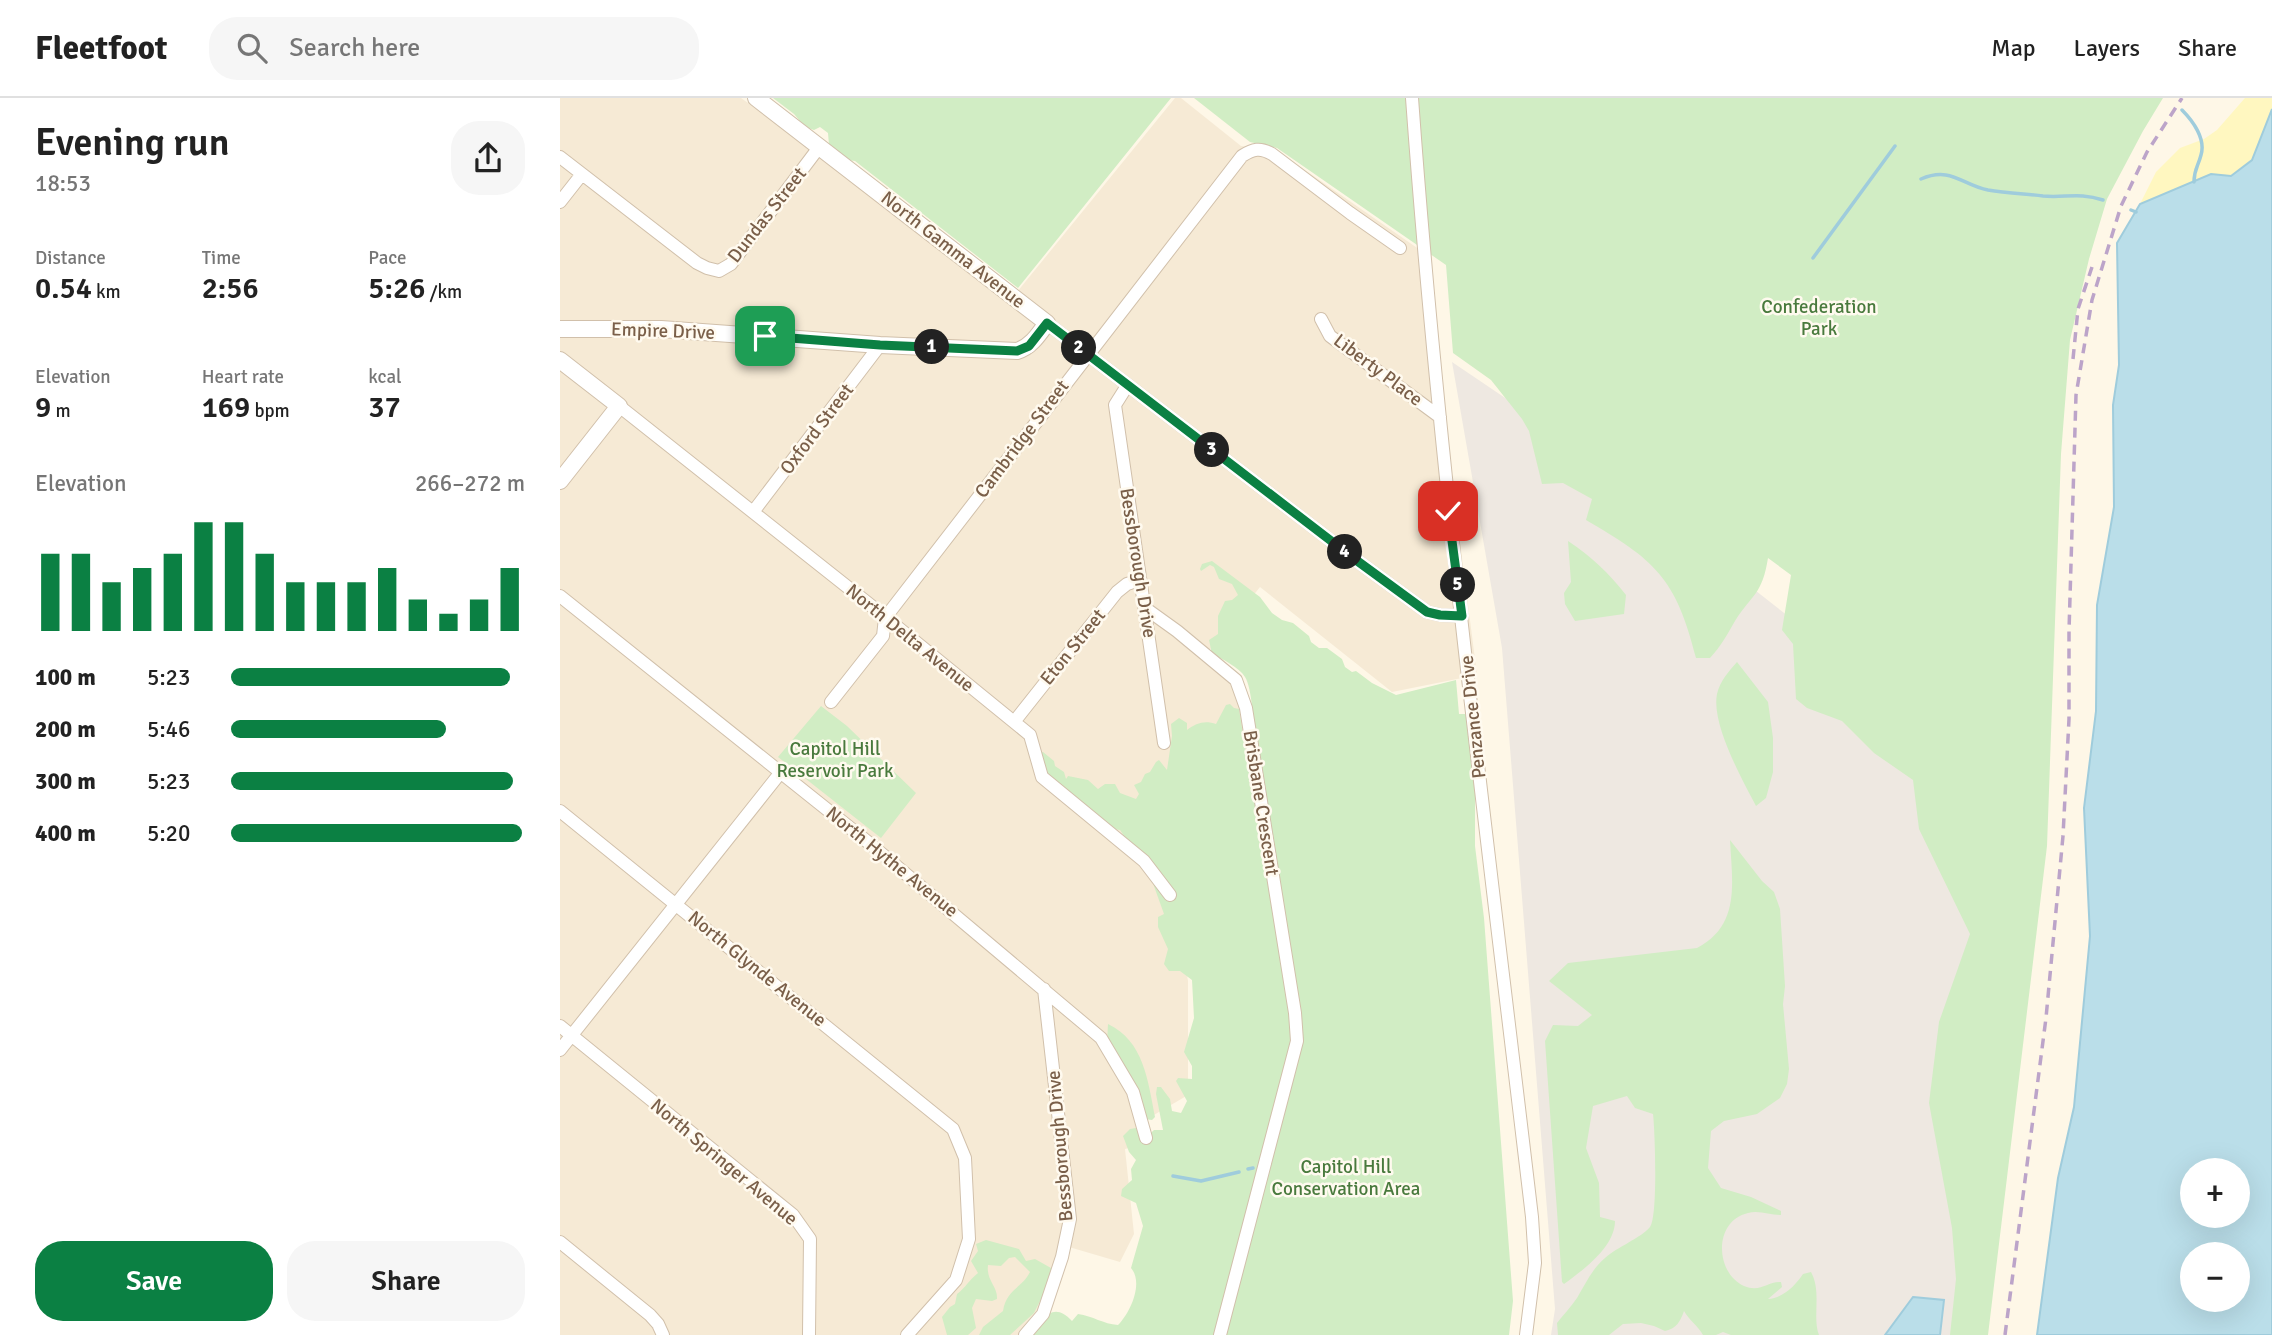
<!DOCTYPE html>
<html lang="en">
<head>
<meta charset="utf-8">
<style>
	:root { --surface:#fff; --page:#f6f6f6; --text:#222; --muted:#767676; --line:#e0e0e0; --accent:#0b8043 }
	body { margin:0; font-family:Signika,sans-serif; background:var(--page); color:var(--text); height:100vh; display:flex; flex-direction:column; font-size:26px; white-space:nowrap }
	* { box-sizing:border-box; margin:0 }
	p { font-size:23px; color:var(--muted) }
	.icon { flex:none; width:38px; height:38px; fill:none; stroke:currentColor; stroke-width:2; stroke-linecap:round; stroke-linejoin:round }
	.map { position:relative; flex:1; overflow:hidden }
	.side { display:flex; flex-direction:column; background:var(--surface); width:560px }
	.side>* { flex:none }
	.buttons { position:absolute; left:1620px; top:1060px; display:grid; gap:14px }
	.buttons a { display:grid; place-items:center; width:70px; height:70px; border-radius:50%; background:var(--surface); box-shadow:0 7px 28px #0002; font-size:35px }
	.pin { position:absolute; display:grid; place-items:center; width:60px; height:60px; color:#fff; margin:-30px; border-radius:14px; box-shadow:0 4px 10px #0006 }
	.km { position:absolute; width:35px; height:35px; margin:-18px; border-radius:50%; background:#222; color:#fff; font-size:19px; line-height:35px; text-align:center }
	.round { display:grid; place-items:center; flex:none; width:74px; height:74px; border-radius:28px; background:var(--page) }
	.head { display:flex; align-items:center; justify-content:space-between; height:119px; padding:0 35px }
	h1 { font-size:38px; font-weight:600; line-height:52px }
	.stats { display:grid; grid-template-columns:repeat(3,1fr); gap:10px; height:119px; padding:7px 35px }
	.stats div { display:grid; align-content:center }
	.stats b { font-size:30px; font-weight:600 }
	.stats small { font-size:19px; font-weight:400 }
	.stats p { font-size:19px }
	.chart { height:196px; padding:14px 35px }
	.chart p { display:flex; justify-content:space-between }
	.chart svg { width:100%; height:126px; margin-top:7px; stroke:var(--accent); stroke-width:6 }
	.cta { display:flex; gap:14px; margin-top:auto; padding:14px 35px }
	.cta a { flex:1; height:80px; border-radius:28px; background:var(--accent); color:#fff; font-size:28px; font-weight:600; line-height:80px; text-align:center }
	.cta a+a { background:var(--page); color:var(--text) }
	ul { padding:0 35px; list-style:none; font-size:23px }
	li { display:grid; grid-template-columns:112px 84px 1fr; align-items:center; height:52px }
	li i { height:18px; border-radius:9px; background:var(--accent) }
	header { display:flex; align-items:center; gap:42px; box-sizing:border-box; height:98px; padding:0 35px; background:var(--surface); border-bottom:2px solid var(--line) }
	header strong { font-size:33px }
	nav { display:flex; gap:38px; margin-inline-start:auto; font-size:24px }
	.search { width:490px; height:63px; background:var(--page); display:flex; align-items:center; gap:18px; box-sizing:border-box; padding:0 24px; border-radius:28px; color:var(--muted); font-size:26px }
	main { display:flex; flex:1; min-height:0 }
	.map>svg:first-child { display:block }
	.residential { fill:#f6ead5 }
	.industrial { fill:#eee8e1 }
	.green { fill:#d1edc4 }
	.sand { fill:#fff7c0 }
	.water { fill:#badee9; stroke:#9fccdc; stroke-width:2; fill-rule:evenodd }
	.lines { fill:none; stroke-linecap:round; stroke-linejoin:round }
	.stream { stroke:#9fccdc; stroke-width:3.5 }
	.minor-casing { stroke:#d1c0ab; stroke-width:14 }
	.tertiary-casing { stroke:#d1c0ab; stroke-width:18 }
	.minor { stroke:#fff; stroke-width:12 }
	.tertiary { stroke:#fff; stroke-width:16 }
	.rail { stroke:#bca4c9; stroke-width:3.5; stroke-dasharray:10 7; stroke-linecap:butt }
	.route-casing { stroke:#fff; stroke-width:14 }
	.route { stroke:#0b8043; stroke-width:9 }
	.labels { text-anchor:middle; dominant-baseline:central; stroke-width:5; stroke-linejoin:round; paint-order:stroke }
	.street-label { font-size:19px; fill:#7a5f49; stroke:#fffaef }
	.park-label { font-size:19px; fill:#497a3d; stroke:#fffaef }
</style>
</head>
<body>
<header>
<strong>Fleetfoot</strong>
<div class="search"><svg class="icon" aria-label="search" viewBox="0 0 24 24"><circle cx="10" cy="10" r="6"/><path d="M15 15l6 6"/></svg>Search here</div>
<nav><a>Map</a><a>Layers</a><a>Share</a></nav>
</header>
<main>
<section class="side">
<div class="head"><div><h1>Evening run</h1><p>18:53</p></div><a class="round"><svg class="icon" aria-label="share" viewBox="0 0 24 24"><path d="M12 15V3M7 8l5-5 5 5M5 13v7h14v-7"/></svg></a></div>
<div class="stats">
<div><p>Distance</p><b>0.54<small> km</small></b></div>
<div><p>Time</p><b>2:56</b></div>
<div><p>Pace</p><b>5:26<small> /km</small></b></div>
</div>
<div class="stats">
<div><p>Elevation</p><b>9<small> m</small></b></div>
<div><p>Heart rate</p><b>169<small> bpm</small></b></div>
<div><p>kcal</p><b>37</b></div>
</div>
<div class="chart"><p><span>Elevation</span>266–272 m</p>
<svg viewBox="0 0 160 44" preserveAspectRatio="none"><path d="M5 44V17M15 44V17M25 44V27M35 44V22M45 44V17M55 44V6M65 44V6M75 44V17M85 44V27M95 44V27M105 44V27M115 44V22M125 44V33M135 44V38M145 44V33M155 44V22"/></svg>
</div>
<ul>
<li><b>100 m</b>5:23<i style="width:95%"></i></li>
<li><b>200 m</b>5:46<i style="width:73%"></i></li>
<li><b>300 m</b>5:23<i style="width:96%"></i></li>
<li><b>400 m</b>5:20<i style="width:99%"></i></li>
</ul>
<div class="cta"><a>Save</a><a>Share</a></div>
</section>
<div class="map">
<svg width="1712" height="1237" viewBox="0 0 1712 1237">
	<rect width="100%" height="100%" fill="#fef7e7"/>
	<path class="residential" d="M0 0H181L457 194 615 0H621L681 48 716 52 863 154 917 577 832 594 700 489 648 554 680 579 694 639 613 650 607 759 628 883V997L587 1021 591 1044 565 1051 574 1136 560 1164 509 1149 467 1237H0Z"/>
	<path class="industrial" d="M892 264 978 322 1446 689 1414 1237H991L995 1211 942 550Z"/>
	<path class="green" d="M213 0H611L458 190 295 63 288 62 269 47 268 35 260 29 254 32 245 29 234 16Z
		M634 0H1603L1583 33 1547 101 1529 161 1510 242 1501 356 1487 748 1428 1237H1390L1396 1181 1392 1130 1369 1005 1379 924 1410 836 1359 731 1353 682 1314 655 1282 623 1247 610 1236 601 1233 546 1222 532 1231 477 1208 460C1202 497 1193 495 1175 523 1167 537 1161 548 1150 560H1136C1116 480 1095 462 1026 422L1032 401 1003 385 982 386 969 333 962 321 931 282 893 255 886 167 717 50 690 44Z
		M1008 443C1031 458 1049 475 1066 497L1064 516 1015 523 1005 506 1004 495 1011 484Z
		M652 463 700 499 712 515 722 522 733 525 749 538 751 544 759 550H767L782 561 785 569 792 574 796 573 812 585 836 597 896 582 899 616H905L908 620V637L915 664V748L924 820 953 1203 949 1237H470C482 1221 493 1202 512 1223L518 1216C533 1218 543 1226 558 1227 570 1215 584 1185 571 1170L583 1128 576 1105 561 1098 562 1091 572 1082 571 1071 576 1062 569 1054 563 1038 570 1031 576 1030 582 1043 594 1032H603L596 996 597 989H601L610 1001 612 1013 621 1015 627 1003 616 983 618 980 632 981V968L624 954 634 920 632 882 620 873H609L604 866 608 851 598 829V819L604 816 581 752 569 745 560 732 554 731 540 718 485 679 478 655 483 654 494 663 495 668 504 674 506 681 508 678 528 682 538 691 545 686H555L560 695 576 701 579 696 574 687 581 684 585 676 590 674 596 664 599 662 607 672 612 638 611 626 619 620 627 625V632C636 625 645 622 656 626L666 607 670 606 674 610 679 611 684 642 694 641C694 627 692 590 685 579 679 569 662 561 652 556L649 542 658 536V518L665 503 672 502 678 497 672 486 659 481 654 469 650 467 641 473 640 471 642 466Z
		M1177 564 1208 604 1213 640V674L1206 700 1196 708C1182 681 1151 626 1157 596 1160 583 1169 573 1177 564Z
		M261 608 287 628 356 695 321 740 218 659Z
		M1170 742 1202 783 1214 794 1220 811 1225 888 1223 906 1229 971 1227 986 1220 1000 1197 1016 1164 1023 1151 1033 1148 1070 1161 1090 1191 1099 1221 1113V1117C1210 1117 1199 1112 1188 1115 1153 1123 1155 1175 1184 1188 1201 1195 1207 1183 1221 1184L1222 1189 1208 1201C1223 1200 1235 1188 1243 1176L1251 1174C1262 1194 1252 1219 1259 1237H1171L1163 1234 1156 1237H1143C1138 1228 1129 1222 1124 1213 1120 1224 1117 1230 1105 1233L1094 1228 1081 1225 1063 1226 1049 1237H998L997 1225C1003 1217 1011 1209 1017 1200 1026 1185 1032 1171 1045 1160 1057 1149 1081 1140 1090 1129 1098 1119 1095 1032 1093 1016L1075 1010 1067 998 1033 1008 1026 1050 1039 1085 1040 1119 1055 1123C1055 1149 1023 1172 1004 1186L1002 1184 985 943 993 927 1018 928 1032 917 989 883 1008 865 1137 850C1181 827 1172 784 1170 742Z
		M548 926C584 943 588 983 595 1019L592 1022 584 1021 547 945Z
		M426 1142 459 1151 466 1163 475 1161 491 1170 493 1177 474 1215 450 1237H419L423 1229 443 1213C446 1192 462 1190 470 1174L455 1159 449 1160 441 1168 428 1167C426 1183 438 1188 437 1201L432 1203 416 1201 412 1210 416 1230 408 1237H387L382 1219 390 1209 395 1206 397 1196C406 1189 409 1182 418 1175L411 1163 418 1153 416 1146Z"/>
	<path class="sand" d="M1685 0H1712V11L1692 63 1671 78 1651 76 1580 106 1596 74 1620 50 1644 41 1657 32Z"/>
	<path class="water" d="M1712 11V1237H1477L1498 1080 1514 1009 1530 838 1524 710 1536 613 1537 507 1554 409 1553 307 1559 267 1557 145 1580 106 1651 76 1671 78 1692 62ZM1633 1073H1678V1118H1633ZM1633 1157H1678V1202H1633Z
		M1353 1199 1384 1202 1380 1237H1325Z"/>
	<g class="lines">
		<path class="stream" d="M1622 12C1633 23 1646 41 1641 57 1638 69 1634 71 1634 84
			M1361 81C1391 68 1402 87 1428 92 1446 95 1466 96 1483 98 1506 100 1519 94 1543 102
			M1571 112 1576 114
			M1253 160 1335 48
			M688 1071 693 1070
			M613 1078 641 1083 679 1074"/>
		<defs>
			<path id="minor" d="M852 0C879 374 928 746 972 1119L975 1165 966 1237
				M0 59 137 165 147 170 159 173 171 166 260 48
				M0 104 22 76
				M761 221 770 238 880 319
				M487 225 796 462 867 514 880 517 902 518
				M567 288 555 307 604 645
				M59 308 314 510 470 637 482 679 584 763 610 797
				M193 414 320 247
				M0 498 309 745 541 940 573 994 586 1040
				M585 510 617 533 676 582 686 610 735 915 737 943 660 1237
				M271 604 323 538 325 520 682 58C693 51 700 49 712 56L790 115 840 150
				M454 624 557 494 567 486 580 482
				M0 713 393 1031 405 1060 409 1141 396 1182 347 1237
				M0 928 233 1117 250 1141 249 1237
				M0 952 221 674
				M0 1144 90 1217 98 1226 103 1237
				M465 1237 483 1216 502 1159 510 1121 484 891"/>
			<path id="tertiary" d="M0 231H101L320 247 457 253C471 249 479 236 487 225L196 0
				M0 262 59 308 0 383"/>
		</defs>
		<use href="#minor" class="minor-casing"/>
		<use href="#tertiary" class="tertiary-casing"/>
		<use href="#minor" class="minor"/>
		<use href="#tertiary" class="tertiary"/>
		<path class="rail" d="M1513 261 1518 211 1532 169
			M1445 1237 1486 920 1503 738 1509 621V533L1516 297 1532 202 1561 108 1587 54 1622 0"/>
	</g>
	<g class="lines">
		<defs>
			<path id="route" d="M205 238 320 247 457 253 469 248 487 225 796 462 867 514 880 517 902 518 888 413"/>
		</defs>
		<use href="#route" class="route-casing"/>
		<use href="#route" class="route"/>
	</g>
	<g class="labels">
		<g class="street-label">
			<text transform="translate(207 117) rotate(-52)">Dundas Street</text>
			<text transform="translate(393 152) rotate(38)">North Gamma Avenue</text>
			<text transform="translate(103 233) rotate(2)">Empire Drive</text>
			<text transform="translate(818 272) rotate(37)">Liberty Place</text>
			<text transform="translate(257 331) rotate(-53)">Oxford Street</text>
			<text transform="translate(462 341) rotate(-53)">Cambridge Street</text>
			<text transform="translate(578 465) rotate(81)">Bessborough Drive</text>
			<text transform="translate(350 540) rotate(39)">North Delta Avenue</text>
			<text transform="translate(513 549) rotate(-51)">Eton Street</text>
			<text transform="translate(913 619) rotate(-96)">Penzance Drive</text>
			<text transform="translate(701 705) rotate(81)">Brisbane Crescent</text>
			<text transform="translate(332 764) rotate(39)">North Hythe Avenue</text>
			<text transform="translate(197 871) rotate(39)">North Glynde Avenue</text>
			<text transform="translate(500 1048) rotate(-95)">Bessborough Drive</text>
			<text transform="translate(164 1064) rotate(40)">North Springer Avenue</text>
		</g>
		<g class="park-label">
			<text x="1259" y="209">Confederation<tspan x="1259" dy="22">Park</tspan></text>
			<text x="275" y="651">Capitol Hill<tspan x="275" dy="22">Reservoir Park</tspan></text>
			<text x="786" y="1069">Capitol Hill<tspan x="786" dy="22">Conservation Area</tspan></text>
		</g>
	</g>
</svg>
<div class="buttons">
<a>+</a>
<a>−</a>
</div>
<div class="pin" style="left:205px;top:238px;background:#1e9e55"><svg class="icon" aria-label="arrive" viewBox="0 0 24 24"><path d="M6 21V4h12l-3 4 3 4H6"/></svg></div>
<div class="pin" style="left:888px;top:413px;background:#d93025"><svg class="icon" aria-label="check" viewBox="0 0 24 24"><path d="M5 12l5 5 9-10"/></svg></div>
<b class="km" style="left:372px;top:249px">1</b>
<b class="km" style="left:519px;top:250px">2</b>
<b class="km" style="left:652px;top:352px">3</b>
<b class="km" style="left:785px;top:454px">4</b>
<b class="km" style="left:898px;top:487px">5</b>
</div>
</main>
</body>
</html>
